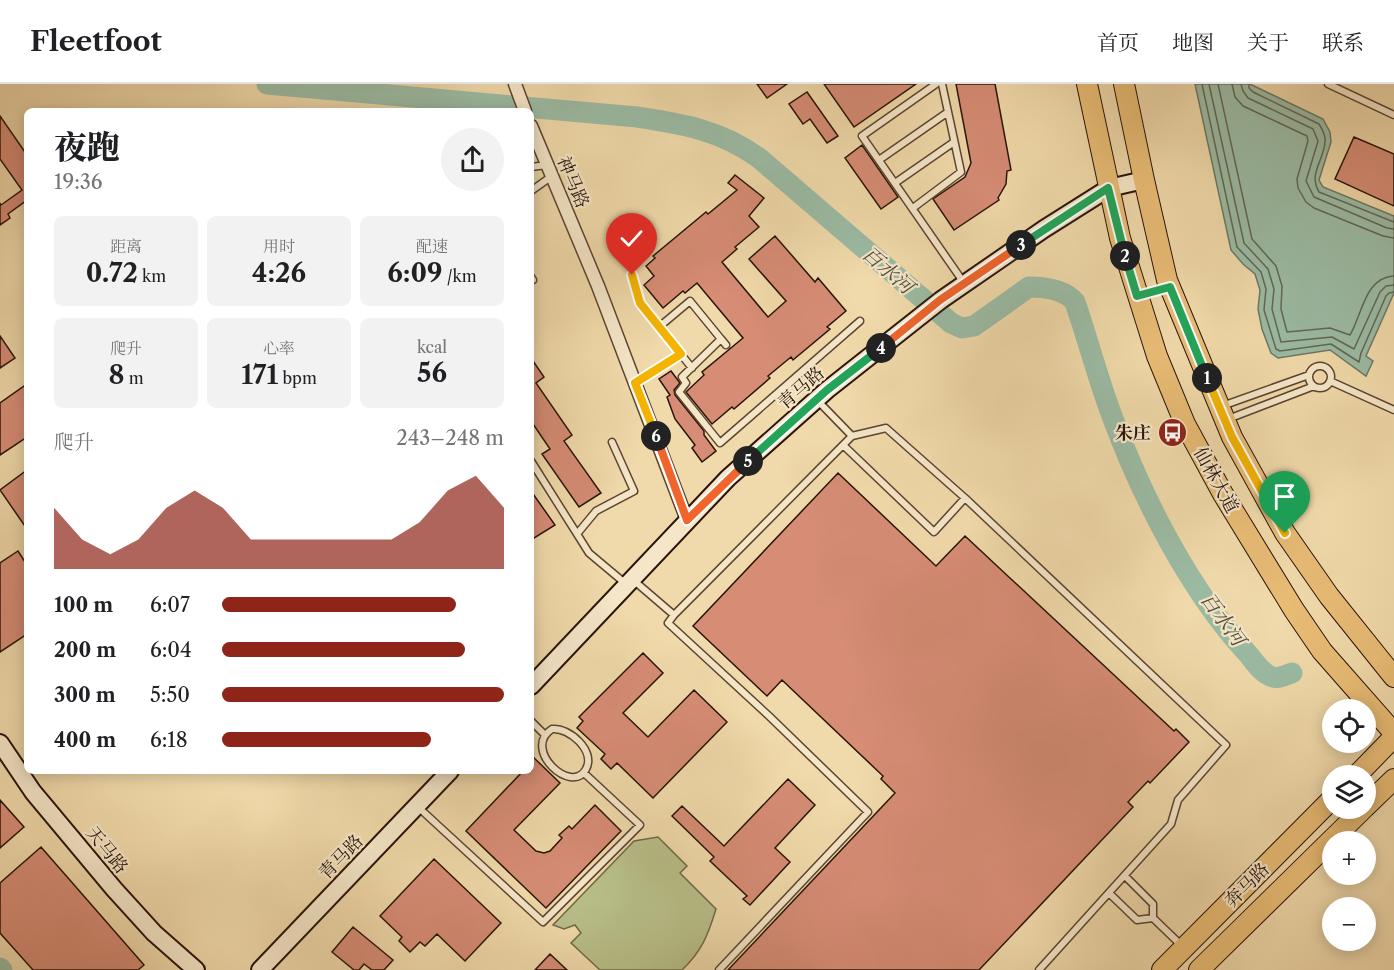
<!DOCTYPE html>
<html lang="zh">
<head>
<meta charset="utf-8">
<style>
	:root { --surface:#fff; --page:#f2f2f2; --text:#202124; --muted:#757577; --line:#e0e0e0; --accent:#8f2418 }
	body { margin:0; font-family:"Libre Caslon Text","Noto Serif SC",serif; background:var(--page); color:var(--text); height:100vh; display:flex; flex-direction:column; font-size:22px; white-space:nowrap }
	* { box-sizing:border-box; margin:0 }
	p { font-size:20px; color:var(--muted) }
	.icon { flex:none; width:33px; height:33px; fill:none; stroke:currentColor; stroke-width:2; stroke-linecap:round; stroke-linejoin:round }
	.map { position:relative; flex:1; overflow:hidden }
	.sheet { position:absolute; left:24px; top:24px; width:510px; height:666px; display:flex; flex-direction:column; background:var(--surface); border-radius:9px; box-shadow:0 3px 15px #0003 }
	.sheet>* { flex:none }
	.buttons { position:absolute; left:1322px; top:615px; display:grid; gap:12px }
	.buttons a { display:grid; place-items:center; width:54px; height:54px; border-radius:50%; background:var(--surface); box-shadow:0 3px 15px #0003; font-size:30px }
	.pin { position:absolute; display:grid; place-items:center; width:51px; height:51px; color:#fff; margin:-62px -26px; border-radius:50% 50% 50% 0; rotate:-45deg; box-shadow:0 0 6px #0007 }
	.pin .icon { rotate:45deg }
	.km { position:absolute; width:30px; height:30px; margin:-15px; border-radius:50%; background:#222; color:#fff; font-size:16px; line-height:30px; text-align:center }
	.round { display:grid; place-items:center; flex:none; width:63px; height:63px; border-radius:32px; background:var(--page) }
	.head { display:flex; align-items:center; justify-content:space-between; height:102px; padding:0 30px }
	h1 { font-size:33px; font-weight:800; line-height:45px }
	.figures { display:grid; grid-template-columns:repeat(3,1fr); gap:9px; height:102px; padding:6px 30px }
	.figures div { display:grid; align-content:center; border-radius:9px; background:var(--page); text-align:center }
	.figures b { font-size:26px; font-weight:800 }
	.figures small { font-size:16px; font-weight:400 }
	.figures p { font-size:16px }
	.chart { height:168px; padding:12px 30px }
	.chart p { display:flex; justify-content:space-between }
	.chart svg { width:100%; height:108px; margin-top:6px; fill:var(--accent); opacity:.7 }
	ul { padding:0 30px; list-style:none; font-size:20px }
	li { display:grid; grid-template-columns:96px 72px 1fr; align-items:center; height:45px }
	li i { height:15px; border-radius:8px; background:var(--accent) }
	header { display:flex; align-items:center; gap:36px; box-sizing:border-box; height:84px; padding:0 30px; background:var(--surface); border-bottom:2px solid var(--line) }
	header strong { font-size:28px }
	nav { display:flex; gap:33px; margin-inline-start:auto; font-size:21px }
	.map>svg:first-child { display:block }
	.green { fill:#b8bf89; stroke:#706a49; stroke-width:1.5 }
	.water { fill:#9bbba4; stroke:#6d7866; stroke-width:1.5 }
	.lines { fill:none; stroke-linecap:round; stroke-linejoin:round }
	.shore { stroke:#626856; stroke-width:1.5 }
	.river { stroke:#9bbba4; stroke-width:21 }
	.building { fill:#d68c75; stroke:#291409; stroke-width:1.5 }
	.lane-casing { stroke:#5b4531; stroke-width:9 }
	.street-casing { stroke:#5b4531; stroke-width:15 }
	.secondary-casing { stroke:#291409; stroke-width:20 }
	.primary-casing { stroke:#291409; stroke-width:22 }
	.lane { stroke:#f5e6c8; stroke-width:6 }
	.street { stroke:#f5e6c8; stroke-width:12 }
	.secondary { stroke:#f5e6c8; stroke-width:16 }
	.primary { stroke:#e8bc75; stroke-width:20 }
	.split-1-casing { stroke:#fff; stroke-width:12 }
	.split-2-casing { stroke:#fff; stroke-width:12 }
	.split-3-casing { stroke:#fff; stroke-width:12 }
	.split-4-casing { stroke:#fff; stroke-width:12 }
	.split-5-casing { stroke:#fff; stroke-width:12 }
	.split-6-casing { stroke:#fff; stroke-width:12 }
	.split-7-casing { stroke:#fff; stroke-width:12 }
	.split-1 { stroke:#f5b400; stroke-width:8 }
	.split-2 { stroke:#22a559; stroke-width:8 }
	.split-3 { stroke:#22a559; stroke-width:8 }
	.split-4 { stroke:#f0652b; stroke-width:8 }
	.split-5 { stroke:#22a559; stroke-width:8 }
	.split-6 { stroke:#f0652b; stroke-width:8 }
	.split-7 { stroke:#f5b400; stroke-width:8 }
	.labels { text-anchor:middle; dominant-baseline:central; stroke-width:4.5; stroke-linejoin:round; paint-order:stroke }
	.street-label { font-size:18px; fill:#291409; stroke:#f5e6c8 }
	.poi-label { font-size:18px; font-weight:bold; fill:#291409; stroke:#f5e6c8; text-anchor:end }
	.water-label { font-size:20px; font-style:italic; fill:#514e3f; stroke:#f5e6c8 }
</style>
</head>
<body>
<header>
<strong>Fleetfoot</strong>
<nav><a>首页</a><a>地图</a><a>关于</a><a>联系</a></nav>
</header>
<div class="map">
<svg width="1394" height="886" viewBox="0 0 1394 886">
	<rect width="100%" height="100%" fill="#f0d9aa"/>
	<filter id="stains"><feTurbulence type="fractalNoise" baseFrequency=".00333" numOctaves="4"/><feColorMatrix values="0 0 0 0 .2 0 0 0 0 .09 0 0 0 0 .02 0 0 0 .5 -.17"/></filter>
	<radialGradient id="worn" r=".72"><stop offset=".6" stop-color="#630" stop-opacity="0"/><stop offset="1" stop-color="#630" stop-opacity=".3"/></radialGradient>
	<path class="green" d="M658 753 687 782 680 789 716 825C708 851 702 867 682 886H600L571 859 581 849 575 841 564 845 553 841 634 757Z"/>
	<path class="water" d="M1195 0H1250L1323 35 1330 48 1331 58 1319 96 1323 103 1394 132V209L1366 272 1373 277 1366 292 1330 266 1278 274 1271 269 1262 245 1258 225 1260 206 1255 190 1243 180 1231 166Z"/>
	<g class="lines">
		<path class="shore" d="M1202 0 1237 163 1261 188 1266 205 1264 226 1276 265 1280 267 1331 260 1359 278 1361 269 1386 212 1389 209 1394 208
			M1209 0 1244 159 1268 185 1274 205 1272 225 1281 258 1332 253 1354 265 1380 208 1386 202 1394 201
			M1218 0 1252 155 1276 182 1282 202 1281 225 1287 248 1330 244 1350 251C1362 231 1365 193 1394 192
			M1232 0 1235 13 1243 22 1307 52 1308 57 1297 95 1298 104 1306 118 1314 124 1383 152 1394 154
			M1241 0 1243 7 1248 14 1313 45 1318 57 1306 97 1314 113 1387 144 1394 145
			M1249 0V4L1253 8 1319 40C1322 45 1326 51 1325 58 1324 76 1308 90 1319 108L1394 138"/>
		<path class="river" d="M267 0 637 33C683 40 720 46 759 74L951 239 962 244 974 242 1029 203C1045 203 1065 206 1075 218 1088 256 1098 295 1112 332 1142 413 1189 506 1248 570 1254 577 1261 588 1270 592 1277 596 1285 591 1292 589
			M0 884 2 886"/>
	</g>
	<path class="building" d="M757 0H787L767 14Z
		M824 0H916L854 43Z
		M956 0H995L1011 86 1007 87 1006 100 998 114 999 116 954 146 933 115 965 93 971 79Z
		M807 8 838 52 827 59 810 35 803 40 789 20Z
		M0 32 27 71V116L8 130 10 134 0 141V119L1 121 22 106 0 75Z
		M1354 53 1394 70V122L1335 95Z
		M862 61 898 113 881 125 845 74Z
		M735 91 764 114 749 132 759 143 735 163 737 165 722 178 768 233 786 217 749 175 775 152 815 198 818 194 846 227 827 243 830 245 793 276 791 273 768 292 770 294 734 325 732 323 712 340 686 308 704 291 702 288 743 254 697 199 685 209 683 207 663 224 644 201 654 192 646 182 655 174 653 172 706 128 708 130 737 106 728 99Z
		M0 252 15 274 0 284Z
		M531 274 544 293 536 299 572 351 564 357 601 409 579 423 542 370 550 365 531 337Z
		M671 287 680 299 674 306 675 311 704 347V351L716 367 702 378 692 364 695 361 675 335 667 313 670 311 659 295Z
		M27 300V353L0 371V319Z
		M27 386V445L0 406Z
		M838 389 936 482 965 452 1174 647 1176 645 1189 658 1150 699 1148 697 1128 718 1133 723 979 886H728L895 709 881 695 883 692 782 596 767 612 693 542Z
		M531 407 555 441 531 456Z
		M18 467 27 481V550L0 568V479Z
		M643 569 663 589 623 629 648 653 694 606 727 638 653 714 617 679 611 685 601 675 605 670 577 644 583 637 579 633Z
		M531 671 560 699 514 746 536 767 544 769 550 767 562 754 559 751 569 742 572 745 595 721 621 747 546 824 466 747 523 687H531Z
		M788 695 815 721 775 764 790 778 750 821 743 815 747 812 710 777 714 773 672 732 682 722 724 762Z
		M0 716 24 743 0 764Z
		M41 763 144 881 138 886H33L0 849V799Z
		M434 775 501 839 465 877 437 850 425 862 420 858 410 868 399 857 402 853 380 832Z
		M353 843 393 876 384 886H372L364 880 359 886H354L332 868Z
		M550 870 567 886H535Z"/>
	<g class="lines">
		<defs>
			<path id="lane" d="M936 0 862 52 964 199
				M1328 0 1394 31
				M879 76 948 28
				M531 83 547 81
				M895 99 954 58
				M531 107 552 92
				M913 124 961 88 942 0
				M632 191 640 219 659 243
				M531 193 533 196
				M726 261 721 255 682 293 686 299 679 308 720 359 860 237
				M1309 293a11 11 0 1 1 22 0a11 11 0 1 1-22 0Z
				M692 284 659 243 690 217 721 255
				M1330 297 1394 326
				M635 299 681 270
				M817 316 852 352 886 344 965 414 1226 661 1178 716 1171 740 1039 886
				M1222 322 1309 291
				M1228 335 1314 302
				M843 361 934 448 965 414
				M531 377 589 469 626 500
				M577 450 596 427 634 407 612 358
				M632 495 674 531 668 539 769 632 868 728 719 886
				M674 531 852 352
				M531 637 544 650
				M552 645C569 643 596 667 586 685 572 712 521 665 552 645Z
				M418 723 543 838 640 741 584 689
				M1125 792 1153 820V834L1181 861
				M1109 809 1137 836 1153 834"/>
			<path id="street" d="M515 0 525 27
				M531 42 598 202 687 436"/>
			<path id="secondary" d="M531 602 728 394 827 306 941 216 1044 145 1109 104 1144 96
				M0 659 33 708 114 805 154 849 196 886
				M260 886 450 687"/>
			<path id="primary" d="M1087 0 1120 154 1157 272 1185 340 1223 410 1294 526 1322 567 1394 649
				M1124 0 1144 96 1167 196 1232 353 1285 449 1329 512 1394 593
				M1356 692 1394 653
				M1365 723 1394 695
				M1162 886 1332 715
				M1199 886 1364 724"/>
		</defs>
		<use href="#lane" class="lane-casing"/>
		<use href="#street" class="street-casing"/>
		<use href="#secondary" class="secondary-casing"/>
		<use href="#primary" class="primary-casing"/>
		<use href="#lane" class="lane"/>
		<use href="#street" class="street"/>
		<use href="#secondary" class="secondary"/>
		<use href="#primary" class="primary"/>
	</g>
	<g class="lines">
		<defs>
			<path id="split-1" d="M1207 294 1232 353 1285 449"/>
			<path id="split-2" d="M1125 172 1137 212 1170 203 1207 294"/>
			<path id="split-3" d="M1021 161 1108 104 1125 172"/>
			<path id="split-4" d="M881 264 940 216 1021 161"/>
			<path id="split-5" d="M748 377 827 306 881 264"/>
			<path id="split-6" d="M656 352 687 436 748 377"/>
			<path id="split-7" d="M632 191 640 219 681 270 635 299 656 352"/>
		</defs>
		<use href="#split-1" class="split-1-casing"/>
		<use href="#split-2" class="split-2-casing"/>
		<use href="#split-3" class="split-3-casing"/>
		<use href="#split-4" class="split-4-casing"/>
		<use href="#split-5" class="split-5-casing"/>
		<use href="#split-6" class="split-6-casing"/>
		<use href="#split-7" class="split-7-casing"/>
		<use href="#split-1" class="split-1"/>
		<use href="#split-2" class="split-2"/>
		<use href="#split-3" class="split-3"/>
		<use href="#split-4" class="split-4"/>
		<use href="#split-5" class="split-5"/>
		<use href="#split-6" class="split-6"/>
		<use href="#split-7" class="split-7"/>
	</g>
	<defs>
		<symbol id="bus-disc" viewBox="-11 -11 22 22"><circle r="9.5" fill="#8f2418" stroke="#f5e6c8"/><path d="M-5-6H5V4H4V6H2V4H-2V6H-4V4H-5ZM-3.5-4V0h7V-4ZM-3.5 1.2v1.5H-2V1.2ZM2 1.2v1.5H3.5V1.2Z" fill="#fff"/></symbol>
	</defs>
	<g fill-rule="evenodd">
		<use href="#bus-disc" x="1156" y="332" width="33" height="33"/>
	</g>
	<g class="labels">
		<g class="street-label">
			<text transform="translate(573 98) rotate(67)">神马路</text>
			<text transform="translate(801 304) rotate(-41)">青马路</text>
			<text transform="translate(1216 396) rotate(61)">仙林大道</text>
			<text transform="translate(107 766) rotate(51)">天马路</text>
			<text transform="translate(341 773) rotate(-46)">青马路</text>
			<text transform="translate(1247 801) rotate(-45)">奔马路</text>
		</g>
		<g class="poi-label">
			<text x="1151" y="349">朱庄</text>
		</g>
		<g class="water-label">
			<text transform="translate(888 186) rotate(41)">百水河</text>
			<text transform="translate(1223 535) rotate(54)">百水河</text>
		</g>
	</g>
	<rect width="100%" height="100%" filter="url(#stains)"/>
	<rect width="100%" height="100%" fill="url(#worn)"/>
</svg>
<div class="buttons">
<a><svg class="icon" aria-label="locate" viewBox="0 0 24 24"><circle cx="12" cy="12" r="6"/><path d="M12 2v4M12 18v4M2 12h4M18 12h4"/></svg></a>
<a><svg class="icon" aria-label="layers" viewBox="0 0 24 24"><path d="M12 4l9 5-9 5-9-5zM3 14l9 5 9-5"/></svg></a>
<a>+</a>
<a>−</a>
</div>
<div class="pin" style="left:1285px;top:449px;background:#1e9e55"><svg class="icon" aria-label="arrive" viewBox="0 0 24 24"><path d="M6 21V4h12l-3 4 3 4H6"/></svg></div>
<div class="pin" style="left:632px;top:191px;background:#d93025"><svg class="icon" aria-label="check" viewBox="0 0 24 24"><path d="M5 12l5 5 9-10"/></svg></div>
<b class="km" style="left:1207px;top:294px">1</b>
<b class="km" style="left:1125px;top:172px">2</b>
<b class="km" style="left:1021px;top:161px">3</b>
<b class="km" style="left:881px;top:264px">4</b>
<b class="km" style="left:748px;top:377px">5</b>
<b class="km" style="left:656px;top:352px">6</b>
<section class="sheet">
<div class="head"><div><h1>夜跑</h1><p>19:36</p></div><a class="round"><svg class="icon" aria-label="share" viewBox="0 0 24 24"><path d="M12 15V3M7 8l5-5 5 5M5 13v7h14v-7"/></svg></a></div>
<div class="figures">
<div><p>距离</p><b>0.72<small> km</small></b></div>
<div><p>用时</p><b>4:26</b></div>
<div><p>配速</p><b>6:09<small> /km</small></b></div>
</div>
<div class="figures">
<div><p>爬升</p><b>8<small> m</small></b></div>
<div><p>心率</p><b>171<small> bpm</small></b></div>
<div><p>kcal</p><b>56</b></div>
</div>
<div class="chart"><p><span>爬升</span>243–248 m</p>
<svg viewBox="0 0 160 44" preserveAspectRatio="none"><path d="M0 44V19L10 32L20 38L30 32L40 19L50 12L60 19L70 32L80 32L90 32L100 32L110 32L120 32L130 25L140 12L150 6L160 19V44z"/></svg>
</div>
<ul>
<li><b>100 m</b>6:07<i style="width:83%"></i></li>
<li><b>200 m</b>6:04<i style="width:86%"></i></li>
<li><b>300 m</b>5:50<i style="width:100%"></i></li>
<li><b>400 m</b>6:18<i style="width:74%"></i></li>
</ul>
</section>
</div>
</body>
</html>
